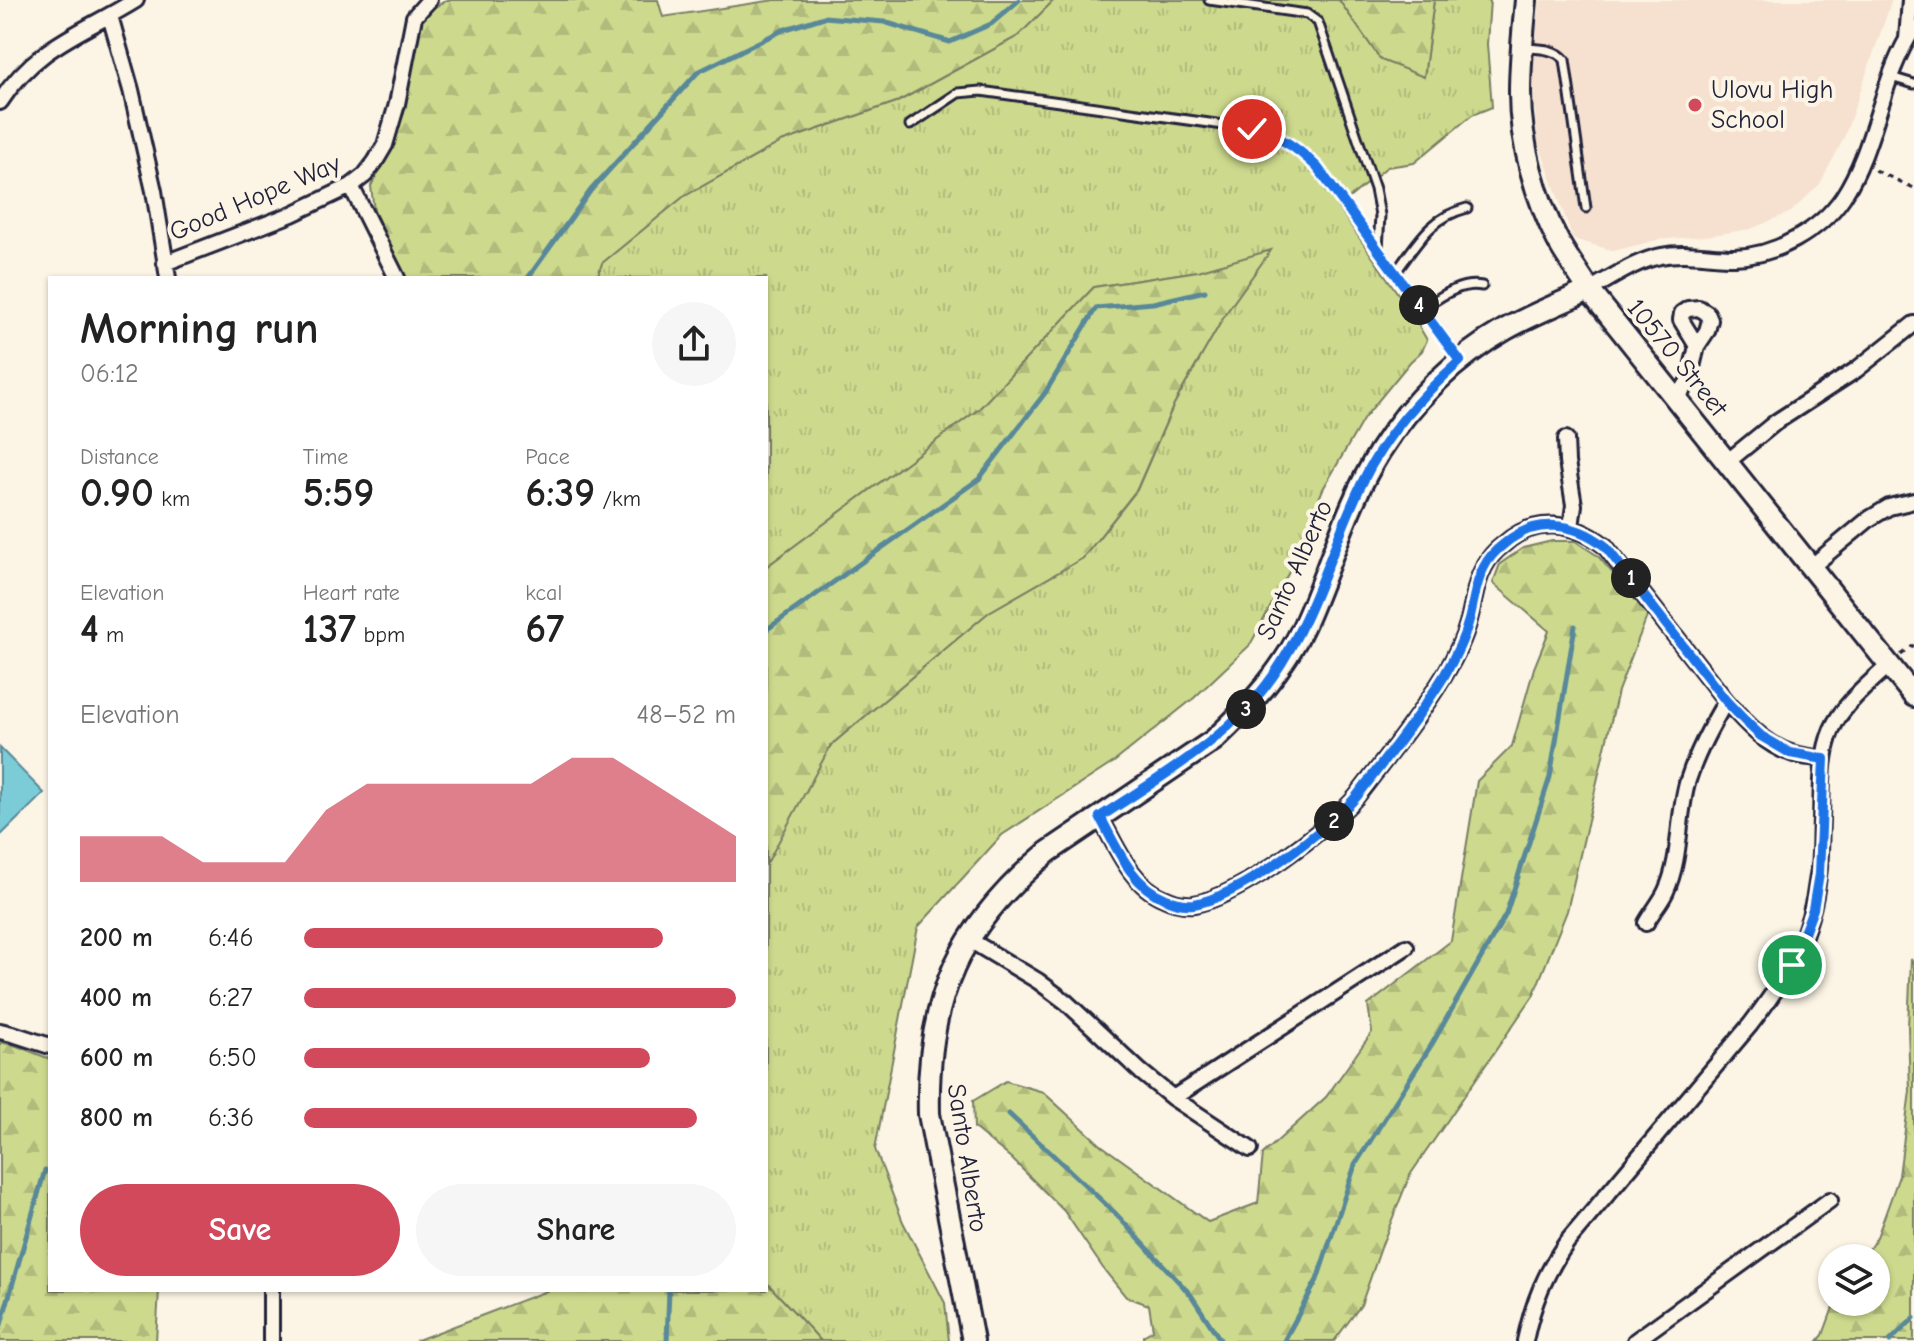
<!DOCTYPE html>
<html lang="en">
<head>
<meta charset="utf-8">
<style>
	:root { --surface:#fff; --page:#f6f6f6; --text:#222; --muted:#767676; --accent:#d1495b }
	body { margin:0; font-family:"Comic Neue",sans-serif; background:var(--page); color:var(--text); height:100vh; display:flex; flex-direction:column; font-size:30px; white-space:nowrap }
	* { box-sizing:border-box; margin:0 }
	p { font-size:26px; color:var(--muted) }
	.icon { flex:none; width:44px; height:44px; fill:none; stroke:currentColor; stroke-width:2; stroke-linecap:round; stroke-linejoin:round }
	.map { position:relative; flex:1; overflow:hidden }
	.drawer { position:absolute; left:48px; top:276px; width:720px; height:1016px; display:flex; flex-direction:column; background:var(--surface); border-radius:0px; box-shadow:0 2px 6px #0004 }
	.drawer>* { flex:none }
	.controls { position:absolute; left:1818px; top:1244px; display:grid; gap:16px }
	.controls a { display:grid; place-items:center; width:72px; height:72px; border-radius:50%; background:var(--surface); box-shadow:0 2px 6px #0004; font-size:40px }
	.pin { position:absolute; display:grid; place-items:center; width:68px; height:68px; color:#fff; margin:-34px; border:4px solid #fff; border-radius:50%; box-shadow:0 2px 8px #0007 }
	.km { position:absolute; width:40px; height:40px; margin:-20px; border-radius:50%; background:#222; color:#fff; font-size:22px; line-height:40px; text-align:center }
	.round { display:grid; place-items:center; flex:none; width:84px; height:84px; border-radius:42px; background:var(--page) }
	.summary { display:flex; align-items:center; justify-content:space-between; height:136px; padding:0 32px }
	h1 { font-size:44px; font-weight:800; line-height:60px }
	.figures { display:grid; grid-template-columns:repeat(3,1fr); gap:12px; height:136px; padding:8px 32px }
	.figures div { display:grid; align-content:center }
	.figures b { font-size:40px; font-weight:800 }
	.figures small { font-size:22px; font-weight:400 }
	.figures p { font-size:22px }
	.chart { height:224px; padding:16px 32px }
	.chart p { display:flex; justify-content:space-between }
	.chart svg { width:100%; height:144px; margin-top:8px; fill:var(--accent); opacity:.7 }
	.action { display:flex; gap:16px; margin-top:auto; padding:16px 32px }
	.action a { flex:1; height:92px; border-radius:48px; background:var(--accent); color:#fff; font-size:32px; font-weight:800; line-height:92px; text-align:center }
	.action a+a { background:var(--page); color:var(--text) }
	ul { padding:0 32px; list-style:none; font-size:26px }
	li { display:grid; grid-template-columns:128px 96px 1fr; align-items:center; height:60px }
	li i { height:20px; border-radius:10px; background:var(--accent) }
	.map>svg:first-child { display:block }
	.built { fill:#f6e1d0 }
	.grass { fill:url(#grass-tufts); stroke:#787e64; stroke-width:2 }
	.forest { fill:url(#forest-firs); stroke:#787e64; stroke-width:2 }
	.water { fill:#7cccd8; stroke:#588899; stroke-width:2 }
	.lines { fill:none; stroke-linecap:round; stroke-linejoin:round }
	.stream { stroke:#588899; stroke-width:5 }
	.lane-casing { stroke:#22223b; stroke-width:13 }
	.street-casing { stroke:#22223b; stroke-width:20 }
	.secondary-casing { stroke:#22223b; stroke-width:26 }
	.path { stroke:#22223b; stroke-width:3; stroke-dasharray:6 6; stroke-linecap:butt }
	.lane { stroke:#fcf5e5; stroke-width:7 }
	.street { stroke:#fcf5e5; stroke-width:14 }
	.secondary { stroke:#fcf5e5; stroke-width:20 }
	.route-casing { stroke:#fff; stroke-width:16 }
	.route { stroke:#1a73e8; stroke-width:10 }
	.poi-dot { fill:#d1495b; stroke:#fcf5e5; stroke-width:3 }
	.labels { text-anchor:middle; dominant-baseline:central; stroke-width:8; stroke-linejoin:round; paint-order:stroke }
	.poi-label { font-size:26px; fill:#22223b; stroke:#fcf5e5; text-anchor:start }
	.street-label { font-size:26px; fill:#22223b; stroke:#fcf5e5 }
</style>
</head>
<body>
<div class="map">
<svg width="1914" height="1341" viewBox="0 0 1914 1341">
	<defs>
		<pattern id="grass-tufts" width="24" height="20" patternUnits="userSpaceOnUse" patternTransform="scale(2)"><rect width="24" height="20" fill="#cdda8d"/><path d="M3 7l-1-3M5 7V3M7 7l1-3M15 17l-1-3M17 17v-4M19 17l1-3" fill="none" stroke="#b0bb7b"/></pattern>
		<pattern id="forest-firs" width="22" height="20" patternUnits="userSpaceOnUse" patternTransform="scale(2)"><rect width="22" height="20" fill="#cdda8d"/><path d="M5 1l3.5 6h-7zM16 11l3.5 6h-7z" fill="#b0bb7b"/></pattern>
	</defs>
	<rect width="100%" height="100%" fill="#fcf5e5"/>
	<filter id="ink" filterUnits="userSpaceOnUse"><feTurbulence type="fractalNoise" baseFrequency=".0125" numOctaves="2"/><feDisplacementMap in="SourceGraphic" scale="16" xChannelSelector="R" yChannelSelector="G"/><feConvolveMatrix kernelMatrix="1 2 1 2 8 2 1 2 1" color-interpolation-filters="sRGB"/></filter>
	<g filter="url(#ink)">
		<path class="built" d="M1540 0H1892L1844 138 1820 184 1791 212 1751 229 1706 236 1657 240 1614 251 1573 239 1537 139 1532 73Z"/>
		<path class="grass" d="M1054 0H1339L1381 60 1424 76 1434 0H1490L1487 44 1492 107 1472 115 1414 163 1387 167 1338 207 1410 311 1427 340 1422 351 1410 362 1364 418 1323 489 1289 572 1250 645 1194 698 1114 762 1002 835 918 927 875 1149 903 1222 945 1303 949 1341H821L766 1282V861L831 745 989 612 1083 558 1137 490 1174 404 1226 313 1270 251 1198 271 1094 287 979 409 766 567V278H597L602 263 683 197 781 142 899 101 1018 36Z"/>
		<path class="forest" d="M446 0H658L663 17 775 0H1054L1018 36 899 101 781 142 683 197 602 263 597 278H405L374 211 371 186 388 153 404 113 412 63 423 15Z
			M1339 0H1434L1424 77 1381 60Z
			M1271 250 1226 313 1174 404 1137 489 1083 558 989 612 831 745 766 865V567L979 409 1094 287 1198 271Z
			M1552 541H1575L1598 556 1648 614 1618 691 1567 911 1533 996 1410 1175 1383 1242 1361 1305 1334 1341H1143V1336L1153 1330 1149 1305 1126 1297 1105 1271 1064 1211 1011 1158 974 1128 973 1101 1006 1081 1043 1092 1101 1145 1208 1222 1258 1203 1263 1154 1326 1097 1372 1032 1368 1005 1451 941 1477 781 1512 746 1534 668 1549 631 1493 583 1500 564 1523 548Z
			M1911 959 1914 966V1341H1818L1823 1335 1835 1302H1876V1258H1863L1877 1237 1899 1176 1910 1091 1908 1027Z
			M0 1042 17 1046 50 1059V1290H159L156 1341H0Z
			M766 1282 821 1341H415L549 1290H766Z"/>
		<path class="water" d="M0 748 44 793 0 836Z"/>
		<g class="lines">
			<path class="stream" d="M528 278 591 190 698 72 783 30 824 17 884 22 950 42 991 24 1019 0
				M766 630 979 479 1045 393 1096 308 1153 303 1205 291
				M1009 1114 1114 1212 1191 1295 1221 1341
				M0 1328 45 1170
				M667 1341 669 1290
				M1284 1341 1317 1280 1355 1165 1432 1044 1506 914 1550 777 1575 626
				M1890 1341 1914 1318"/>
			<defs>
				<path id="lane" d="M1209 0 1307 14 1318 22 1375 189 1380 215 1378 250
					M1524 48C1539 49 1555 48 1565 60L1586 208
					M1891 77 1914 84
					M910 125 958 93 981 91 1252 129C1283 138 1294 145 1317 167L1459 359
					M1395 273C1418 243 1429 218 1467 208
					M1422 309C1440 297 1459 282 1482 286"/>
				<path id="street" d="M110 16 131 90 154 191 168 278
					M1907 39 1910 0
					M0 102C37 45 83 33 136 0
					M351 186 397 278
					M165 263 292 214 351 186 365 175 375 162 385 145 397 104 414 17 429 0
					M1589 290C1612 278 1635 261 1661 256 1685 251 1709 257 1734 257 1775 256 1820 231 1843 197 1877 145 1880 79 1914 28
					M1677 399 1689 380 1697 346 1707 331 1710 320 1707 313 1699 308 1688 309 1682 313 1681 320 1697 346
					M1566 439 1567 462 1574 505 1571 527
					M1727 462 1776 422 1856 370 1914 324
					M1811 567 1869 519 1889 507 1914 501
					M1100 817C1116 846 1131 885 1164 898 1172 902 1184 905 1194 904 1238 897 1328 830 1357 796 1387 757 1418 718 1444 676 1454 659 1464 639 1469 620 1474 602 1475 583 1484 567 1489 557 1496 550 1504 544 1535 516 1574 522 1605 546L1726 701C1744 721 1765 745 1791 753 1802 757 1813 757 1824 759
					M1646 923C1652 912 1661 902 1666 891 1682 856 1677 816 1688 780 1697 752 1711 726 1726 701
					M968 939 1038 981 1066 1002 1141 1072 1173 1098 1250 1149
					M0 1031 16 1035 50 1046
					M1173 1098 1406 947
					M271 1290V1341
					M1525 1341C1533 1302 1545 1274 1567 1242L1750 1025C1787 977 1811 937 1818 876 1821 858 1820 839 1821 820 1822 790 1820 757 1832 729 1843 704 1869 684 1889 665
					M1635 1341 1830 1200"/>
				<path id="secondary" d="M1526 0C1523 31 1520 62 1520 93 1520 143 1536 199 1559 243 1568 259 1579 274 1589 290L1914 696
					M973 1341 929 1114C926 998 959 926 1048 852L1214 740C1249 707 1284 670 1304 625 1330 568 1346 505 1380 451 1411 402 1455 358 1506 329 1533 314 1562 303 1589 290"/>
			</defs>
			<use href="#lane" class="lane-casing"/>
			<use href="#street" class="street-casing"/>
			<use href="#secondary" class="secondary-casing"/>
			<path class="path" d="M1875 170 1914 188
				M1901 655 1914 645"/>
			<use href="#lane" class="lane"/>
			<use href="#street" class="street"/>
			<use href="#secondary" class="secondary"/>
		</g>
	</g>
	<g class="lines" filter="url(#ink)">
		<defs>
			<path id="route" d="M1252 129C1283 138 1294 145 1317 167L1460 361C1421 396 1385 435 1362 483 1331 547 1314 617 1273 676 1229 739 1163 775 1100 817 1116 846 1131 885 1164 898 1172 902 1184 905 1194 904 1238 897 1328 830 1357 796 1387 757 1418 718 1444 676 1454 659 1464 639 1469 620 1474 602 1475 583 1484 567 1489 557 1496 550 1504 544 1535 517 1574 522 1605 546L1726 701 1746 722 1761 736 1790 753 1824 759 1819 874 1813 909 1792 965"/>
		</defs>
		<use href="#route" class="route-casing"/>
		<use href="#route" class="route"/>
	</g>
	<circle class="poi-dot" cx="1695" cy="105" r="8"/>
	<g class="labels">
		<g class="poi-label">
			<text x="1711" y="90">Ulovu High<tspan x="1711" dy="30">School</tspan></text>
		</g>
		<g class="street-label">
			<text transform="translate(255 198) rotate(-23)">Good Hope Way</text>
			<text transform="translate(1677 358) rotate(51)">10570 Street</text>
			<text transform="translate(1295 570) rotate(-66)">Santo Alberto</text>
			<text transform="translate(967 1158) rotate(81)">Santo Alberto</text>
		</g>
	</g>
</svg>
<div class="controls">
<a><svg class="icon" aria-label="layers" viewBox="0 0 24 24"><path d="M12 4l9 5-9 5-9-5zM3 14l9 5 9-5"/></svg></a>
</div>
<div class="pin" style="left:1792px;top:965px;background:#1e9e55"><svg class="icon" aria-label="arrive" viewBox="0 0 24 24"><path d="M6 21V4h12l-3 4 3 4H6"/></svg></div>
<div class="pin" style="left:1252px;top:129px;background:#d93025"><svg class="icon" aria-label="check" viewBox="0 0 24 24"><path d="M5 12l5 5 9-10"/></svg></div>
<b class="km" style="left:1631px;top:578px">1</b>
<b class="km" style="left:1334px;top:821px">2</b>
<b class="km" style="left:1246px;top:709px">3</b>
<b class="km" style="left:1419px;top:305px">4</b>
<section class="drawer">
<div class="summary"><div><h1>Morning run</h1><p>06:12</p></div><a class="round"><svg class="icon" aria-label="share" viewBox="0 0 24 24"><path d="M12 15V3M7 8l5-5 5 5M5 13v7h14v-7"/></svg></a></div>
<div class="figures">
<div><p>Distance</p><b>0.90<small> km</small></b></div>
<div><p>Time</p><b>5:59</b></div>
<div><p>Pace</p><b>6:39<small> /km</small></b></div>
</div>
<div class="figures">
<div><p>Elevation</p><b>4<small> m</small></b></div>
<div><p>Heart rate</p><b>137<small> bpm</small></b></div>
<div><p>kcal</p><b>67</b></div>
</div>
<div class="chart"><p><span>Elevation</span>48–52 m</p>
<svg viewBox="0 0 160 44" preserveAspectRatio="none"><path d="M0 44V30L10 30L20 30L30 38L40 38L50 38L60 22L70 14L80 14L90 14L100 14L110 14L120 6L130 6L140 14L150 22L160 30V44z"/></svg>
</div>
<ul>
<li><b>200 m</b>6:46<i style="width:83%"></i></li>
<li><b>400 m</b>6:27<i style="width:100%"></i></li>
<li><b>600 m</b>6:50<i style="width:80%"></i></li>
<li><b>800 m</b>6:36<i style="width:91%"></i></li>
</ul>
<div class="action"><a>Save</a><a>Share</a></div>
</section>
</div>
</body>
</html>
